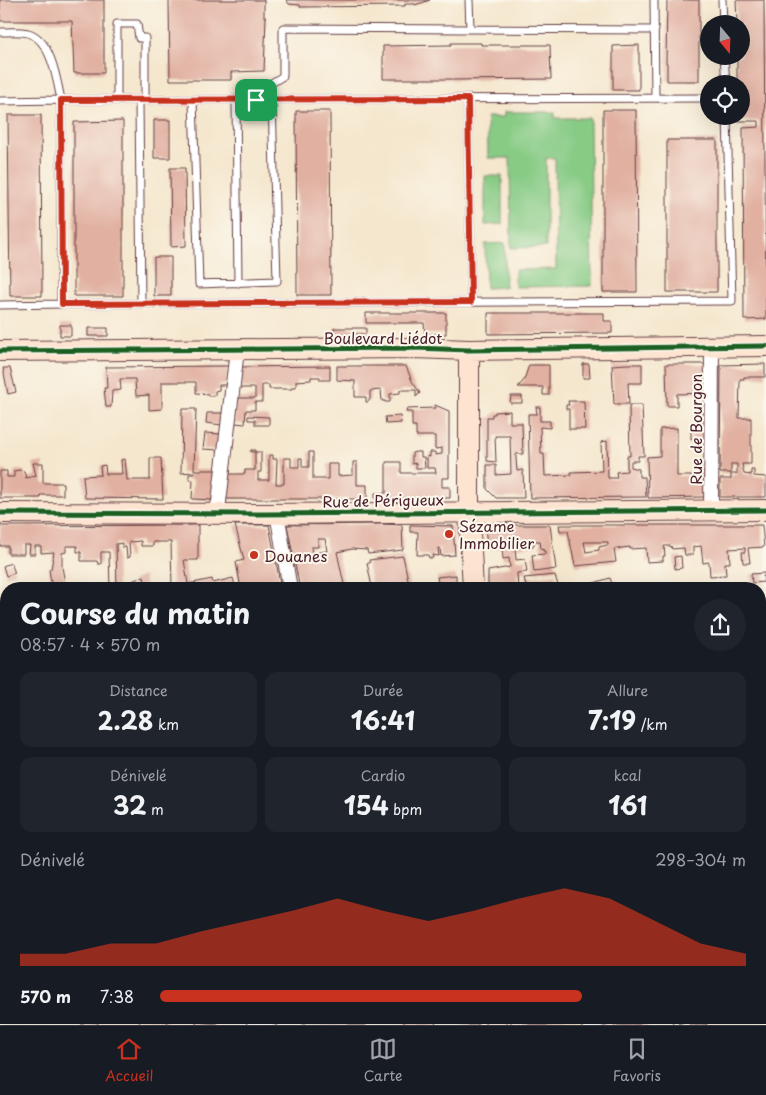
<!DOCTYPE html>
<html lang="fr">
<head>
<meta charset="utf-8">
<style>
	:root { --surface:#171b24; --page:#20242c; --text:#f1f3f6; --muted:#9ea1a6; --line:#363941; --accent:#c8321e }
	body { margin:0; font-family:"Playpen Sans",sans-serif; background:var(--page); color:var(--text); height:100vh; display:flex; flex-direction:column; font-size:19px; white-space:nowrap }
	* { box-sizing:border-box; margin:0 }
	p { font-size:16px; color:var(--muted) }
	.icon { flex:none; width:28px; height:28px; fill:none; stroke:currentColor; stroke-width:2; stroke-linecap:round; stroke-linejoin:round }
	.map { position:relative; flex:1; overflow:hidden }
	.drawer { position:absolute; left:0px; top:582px; width:766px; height:442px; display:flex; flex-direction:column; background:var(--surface); border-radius:20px 20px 0 0; box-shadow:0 5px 20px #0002 }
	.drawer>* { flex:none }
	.needle { width:32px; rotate:161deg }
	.tools { position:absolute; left:700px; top:15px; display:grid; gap:10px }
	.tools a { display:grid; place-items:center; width:50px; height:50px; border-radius:50%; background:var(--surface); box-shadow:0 5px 20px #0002; font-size:25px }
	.pin { position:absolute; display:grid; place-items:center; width:42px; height:42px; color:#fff; margin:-21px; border-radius:10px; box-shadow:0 2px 8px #0006 }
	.round { display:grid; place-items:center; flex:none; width:52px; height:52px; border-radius:26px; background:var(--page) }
	.overview { display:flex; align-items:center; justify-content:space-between; height:85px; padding:0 20px }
	h1 { font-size:28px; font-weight:700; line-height:38px }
	.metrics { display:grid; grid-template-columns:repeat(3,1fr); gap:8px; height:85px; padding:5px 20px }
	.metrics div { display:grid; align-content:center; border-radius:12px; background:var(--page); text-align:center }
	.metrics b { font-size:25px; font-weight:700 }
	.metrics small { font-size:14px; font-weight:400 }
	.metrics p { font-size:14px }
	.chart { height:140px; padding:10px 20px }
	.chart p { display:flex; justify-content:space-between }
	.chart svg { width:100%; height:90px; margin-top:5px; fill:var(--accent); opacity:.7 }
	ul { padding:0 20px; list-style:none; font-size:16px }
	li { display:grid; grid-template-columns:80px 60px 1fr; align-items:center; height:38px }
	li i { height:12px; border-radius:6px; background:var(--accent) }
	.menu { display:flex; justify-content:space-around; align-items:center; height:70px; border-top:1px solid var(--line); background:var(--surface); font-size:14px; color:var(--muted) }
	.menu a { display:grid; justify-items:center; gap:2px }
	.menu .active { color:var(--accent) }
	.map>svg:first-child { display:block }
	.green { fill:#87cb85; stroke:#687558 }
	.building { fill:#e1b0a1; fill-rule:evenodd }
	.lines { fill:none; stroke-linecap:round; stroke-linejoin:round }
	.lane-casing { stroke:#643d43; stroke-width:9 }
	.street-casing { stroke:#643d43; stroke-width:16 }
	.secondary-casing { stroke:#643d43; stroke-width:22 }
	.lane { stroke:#fff; stroke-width:7 }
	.street { stroke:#fff; stroke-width:14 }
	.secondary { stroke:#fde4d1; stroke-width:20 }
	.cycleway-casing { stroke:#fbf7ec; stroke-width:8 }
	.cycleway { stroke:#1b5e20; stroke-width:5 }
	.route-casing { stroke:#fff; stroke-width:10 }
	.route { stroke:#c8321e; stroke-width:6 }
	.poi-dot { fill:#c8321e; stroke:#fbf7ec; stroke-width:2 }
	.labels { text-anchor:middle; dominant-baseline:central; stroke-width:4; stroke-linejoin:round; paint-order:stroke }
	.street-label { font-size:15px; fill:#4a1f2b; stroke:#fbf7ec }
	.poi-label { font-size:15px; fill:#4a1f2b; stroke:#fbf7ec; text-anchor:start }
</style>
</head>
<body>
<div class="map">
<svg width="766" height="1025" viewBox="0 0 766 1025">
	<rect width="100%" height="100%" fill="#fbf7ec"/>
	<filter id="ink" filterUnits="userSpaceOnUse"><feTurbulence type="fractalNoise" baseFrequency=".02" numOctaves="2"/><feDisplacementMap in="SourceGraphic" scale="10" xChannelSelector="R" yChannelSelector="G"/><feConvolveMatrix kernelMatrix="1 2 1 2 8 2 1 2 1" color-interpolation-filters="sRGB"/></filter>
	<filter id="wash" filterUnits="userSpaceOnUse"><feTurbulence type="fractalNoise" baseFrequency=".0096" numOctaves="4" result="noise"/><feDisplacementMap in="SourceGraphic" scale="20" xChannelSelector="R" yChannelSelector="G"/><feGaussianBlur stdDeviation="1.12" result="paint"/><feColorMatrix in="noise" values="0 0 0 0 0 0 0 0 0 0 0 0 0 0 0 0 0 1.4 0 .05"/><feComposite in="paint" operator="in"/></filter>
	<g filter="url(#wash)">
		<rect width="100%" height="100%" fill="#f5e7ce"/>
		<path class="green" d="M504 112H555V118H590L592 286 515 287V270L556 269 555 158H546V247L511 248 510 158H488L487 117H504Z
			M485 176H502V224L485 225Z
			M505 243V287L486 288 485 244Z"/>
		<g id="blocks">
			<path class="building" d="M0 0H104V73H74L72 21H0Z
				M169 0H264V17H266L264 71 231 72V80H170Z
				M286 0H430L415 5V4H405V6L300 7V5L289 4Z
				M667 0H699V81H667V63H666Z
				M736 0H764L766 319 744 320 743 128 759 127V121H737V116H741V84H737V56H741V24H737Z
				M451 43H481V45H550L551 79 451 80V79H383V46L451 45Z
				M639 45V90H613V46Z
				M603 110H636L637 292H603Z
				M296 111H330L331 295H297Z
				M8 115H41L42 296H10Z
				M154 120H170V158H154Z
				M123 121V296H74V122Z
				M667 140H717V292H667Z
				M170 168H185L186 246 171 247Z
				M154 257H171V296H154Z
				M366 313H446V334H425L424 323H366Z
				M488 313H604V321H612V333L488 334Z
				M60 325H71V336H60Z
				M88 328H108V336H88Z
				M334 328H366V334L334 335Z
				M583 364H589L590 378H583Z
				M627 364H642V383H628L629 404H614L612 365Z
				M666 364H708L707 393 677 394V406H667Z
				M765 364V377H744V379H740L739 418H751V464H742L744 474 751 475V470H754V476L766 477V497H720V479H731V474H737V464H731V473H720L721 365Z
				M529 365H549V395H543V387H518L524 380Z
				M228 366 226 385H219V390L215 391V396H208V394L196 393V382H162V409L149 410V395L136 396 135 379H120L121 390 112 391 111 407H106L104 388H107L106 367Z
				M330 366V380H320V377H311V380L296 381V387H292V389H269V385H262V402H255V410H246L245 424 235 423V398H255V388H236L239 367Z
				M337 366H406L412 381 420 393 416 397V390H400V393L390 394V402H385V401H382L381 390 370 391V399L368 402H366V397H355V381L337 380Z
				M3 368H10L16 392 8 394Z
				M511 396H522V403H510Z
				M568 401H584L585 429H569V409H566V405H569Z
				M435 405 449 411V478H442V487H450V498L375 499V493H386V462H401V473H436L435 468H427V456L430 457V452H435V455L442 454V448L435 449V436H416V426H412V412H406L407 409 435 408Z
				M629 405H642L644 456H638V461H631V467L639 469V477H645L646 497 530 498 528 414H537L536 407H540V421H550V428L540 427 541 454H544L545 476 571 475V472L602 471 601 442 607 441 608 478H617L616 472 627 471V456H630Z
				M182 409H196L194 470H217L214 500 192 499 193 480H189V474H194V472L181 473Z
				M510 411V423H522L523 454H516V459L517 471 523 470 524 498H496L487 489V465H496V475L511 474 510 436H495L496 462 487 461V417H492V414H495V412Z
				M207 413H223L222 425 206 423Z
				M695 413H707V438L691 439V428H695Z
				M248 416 269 417V425H255V420H248Z
				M400 416 401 423 386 424 385 417Z
				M677 428V476H699V471H706V497L648 498 647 457 660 456V429Z
				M205 433 221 434 219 450 203 449Z
				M251 450H255V452H261V472H258V480H269V455H273V459H277L276 484H284V458H291V467H299V458H302V467H309V452H313V479H328V464H338V476L353 475V462H357V485H367V499H224L227 471H230V474H245V470H255V452H251Z
				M416 452H421V457H424L425 468H416V463L412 464V453Z
				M150 458H161L163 499 85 498 83 476 101 475 100 466 105 465 106 474H122L121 460 125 459 127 480H150Z
				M33 463H43V483H63V495H40L41 498H0V471H7V477H14V471L19 470 24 471 26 478 36 476Z
				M382 524 402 525 403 550 368 554 367 550 352 549 337 552 345 589H300L287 525ZM318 539H325L327 551 312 553 311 547H318Z
				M198 525V560H184L188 584 212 579 213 583 233 578 236 589H172L171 542H153V546H141V541L129 542 130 557 127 558 126 547H122V543L116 544 117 589H110L109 552H101V564H98L97 561H81V552H77V546H66V552L62 553V567L66 589H52L49 569H51L54 552 41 553V546H35V554H29L30 545H24V554H8V546H0V526Z
				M235 525H269L280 583 275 584 276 589H260V587L241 589 236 562 244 560Z
				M410 525 453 526 455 555 441 556 440 548H438L439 556 433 555V558H429L428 555H417L418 532H410Z
				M485 525H550L556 569 534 572 532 555 545 554V551H543V548L541 549 540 541H534V546L515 548 516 560 525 559 527 572 517 573 518 589H509V587L488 589V571L510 567 509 558 503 559 502 548 489 549 487 547Z
				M559 525H762L764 547 748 548 750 563H743L742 552H745V548L729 549 730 563H725L726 575 710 576 709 562 703 563 701 546 693 547V555H685L684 548 672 549 671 546H664L665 556H663V561L647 562 646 548 630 549V547L614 549 616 562 575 566 568 531H560ZM584 542H608V545L599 547V550L586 552Z
				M403 556 410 589H375V586L372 587 367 563H370L369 560Z
				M681 556 682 568 675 569 674 557Z
				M11 563 15 573 6 576 3 566Z
				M765 573V576H763L764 582 752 583 751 574Z
				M456 575V589H439L437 577Z
				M555 575 559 589H527L524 578Z
				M144 576 146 589H127L126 587 132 586V581Z
				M610 578 614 589H585L584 586Z
				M760 601H766V626L760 628Z
				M6 613V653H5L3 641 5 640 4 633 2 634 0 614Z
				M766 637V662L760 664V639Z
				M0 733 6 757 0 758Z
				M766 753V775L760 777V755Z
				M0 792 4 793 6 797V813L0 814Z
				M766 800V846H765L761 829H760V802Z
				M6 898V930L2 931 5 941H6V946L3 947 0 937V900Z
				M766 908V931L760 934V910Z
				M766 955V996L763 997 760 986V958Z
				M81 1019H97L98 1025H82Z
				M139 1019H167L168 1025H140Z
				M195 1019H216L218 1023 197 1025Z
				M314 1019H327L328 1022 336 1019H372L365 1022V1025H303L302 1023Z
				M403 1019H407V1020L413 1019H434L436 1025H405Z
				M450 1019H477L478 1025H461L460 1022 451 1023Z
				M511 1019H576L563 1025H511Z
				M628 1019H671L674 1025H614Z
				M677 1019H704L707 1025H690L688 1020 679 1024Z"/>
		</g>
	</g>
	<g filter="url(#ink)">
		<use href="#blocks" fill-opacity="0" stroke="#643d43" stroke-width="1"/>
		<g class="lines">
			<defs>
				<path id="lane" d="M469 0 470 29
					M654 0 655 98
					M722 0 723 24
					M0 32C9 32 19 31 28 33 51 39 57 80 61 100L0 101
					M724 56 726 84
					M468 99 471 302
					M117 100V24H137L139 38H145V100
					M139 100 141 304
					M193 100 199 284 277 281 272 100
					M236 100 238 283
					M256 100 261 88 270 84 283 76V28L655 30
					M61 304 732 301 727 116
					M0 305 61 304V100L709 98"/>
				<path id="street" d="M711 511 712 347
					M277 513 290 589
					M215 514 219 502 237 350
					M760 636 766 634
					M0 683 6 717
					M0 778 6 777
					M760 793 766 791
					M0 892 6 890
					M760 948 766 945
					M254 1025 273 1019
					M589 1025 603 1019"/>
				<path id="secondary" d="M469 350V512L473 589
					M0 351 414 348 469 350 766 346
					M0 513 263 514 766 510
					M495 1019 496 1025"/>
			</defs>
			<use href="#lane" class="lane-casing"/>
			<use href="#street" class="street-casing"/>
			<use href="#secondary" class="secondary-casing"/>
			<use href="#lane" class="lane"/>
			<use href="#street" class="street"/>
			<use href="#secondary" class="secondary"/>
			<defs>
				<path id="cycleway" d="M0 351 414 348 469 350 766 346
					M0 513 263 514 766 510"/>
			</defs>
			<use href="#cycleway" class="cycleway-casing"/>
			<use href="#cycleway" class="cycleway"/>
		</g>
	</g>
	<g class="lines" filter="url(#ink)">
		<defs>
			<path id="route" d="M468 99 471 302 62 304 61 100Z"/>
		</defs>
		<use href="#route" class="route-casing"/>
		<use href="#route" class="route"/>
	</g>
	<g class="poi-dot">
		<circle cx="449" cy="534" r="5"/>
		<circle cx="254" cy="555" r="5"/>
	</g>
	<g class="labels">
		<g class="street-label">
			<text x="383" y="337">Boulevard Liédot</text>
			<text transform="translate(695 429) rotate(-90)">Rue de Bourgon</text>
			<text transform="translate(383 500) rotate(-1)">Rue de Périgueux</text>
		</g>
		<g class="poi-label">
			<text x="459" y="525">Sézame<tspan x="459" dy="17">Immobilier</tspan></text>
			<text x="264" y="555">Douanes</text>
		</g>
	</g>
</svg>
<div class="tools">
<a><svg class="needle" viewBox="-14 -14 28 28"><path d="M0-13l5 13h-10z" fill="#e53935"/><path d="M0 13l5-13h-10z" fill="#9ea1a6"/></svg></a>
<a><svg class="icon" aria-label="locate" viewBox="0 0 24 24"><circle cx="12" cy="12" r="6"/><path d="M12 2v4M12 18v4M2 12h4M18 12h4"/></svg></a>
</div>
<div class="pin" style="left:256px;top:100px;background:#1e9e55"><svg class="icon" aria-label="arrive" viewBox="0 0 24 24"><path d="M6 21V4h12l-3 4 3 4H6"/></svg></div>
<section class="drawer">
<div class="overview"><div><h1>Course du matin</h1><p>08:57 · 4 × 570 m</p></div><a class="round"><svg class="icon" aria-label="share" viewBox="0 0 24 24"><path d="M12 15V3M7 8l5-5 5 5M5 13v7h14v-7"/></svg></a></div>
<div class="metrics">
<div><p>Distance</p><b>2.28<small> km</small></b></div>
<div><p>Durée</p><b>16:41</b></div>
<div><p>Allure</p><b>7:19<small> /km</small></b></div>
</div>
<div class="metrics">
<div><p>Dénivelé</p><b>32<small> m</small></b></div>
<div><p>Cardio</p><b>154<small> bpm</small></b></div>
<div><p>kcal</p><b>161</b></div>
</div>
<div class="chart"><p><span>Dénivelé</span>298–304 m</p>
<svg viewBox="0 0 160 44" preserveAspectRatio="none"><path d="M0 44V38L10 38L20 33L30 33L40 27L50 22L60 17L70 11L80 17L90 22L100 17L110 11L120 6L130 11L140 22L150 33L160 38V44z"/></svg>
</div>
<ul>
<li><b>570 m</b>7:38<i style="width:72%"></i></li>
</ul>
</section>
</div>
<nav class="menu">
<a class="active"><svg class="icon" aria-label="home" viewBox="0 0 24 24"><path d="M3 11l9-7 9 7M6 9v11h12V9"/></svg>Accueil</a>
<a><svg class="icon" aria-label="map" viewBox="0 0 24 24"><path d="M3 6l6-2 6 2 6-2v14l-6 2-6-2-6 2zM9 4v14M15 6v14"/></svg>Carte</a>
<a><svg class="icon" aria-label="saved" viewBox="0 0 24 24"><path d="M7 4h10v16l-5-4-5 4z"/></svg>Favoris</a>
</nav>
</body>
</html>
